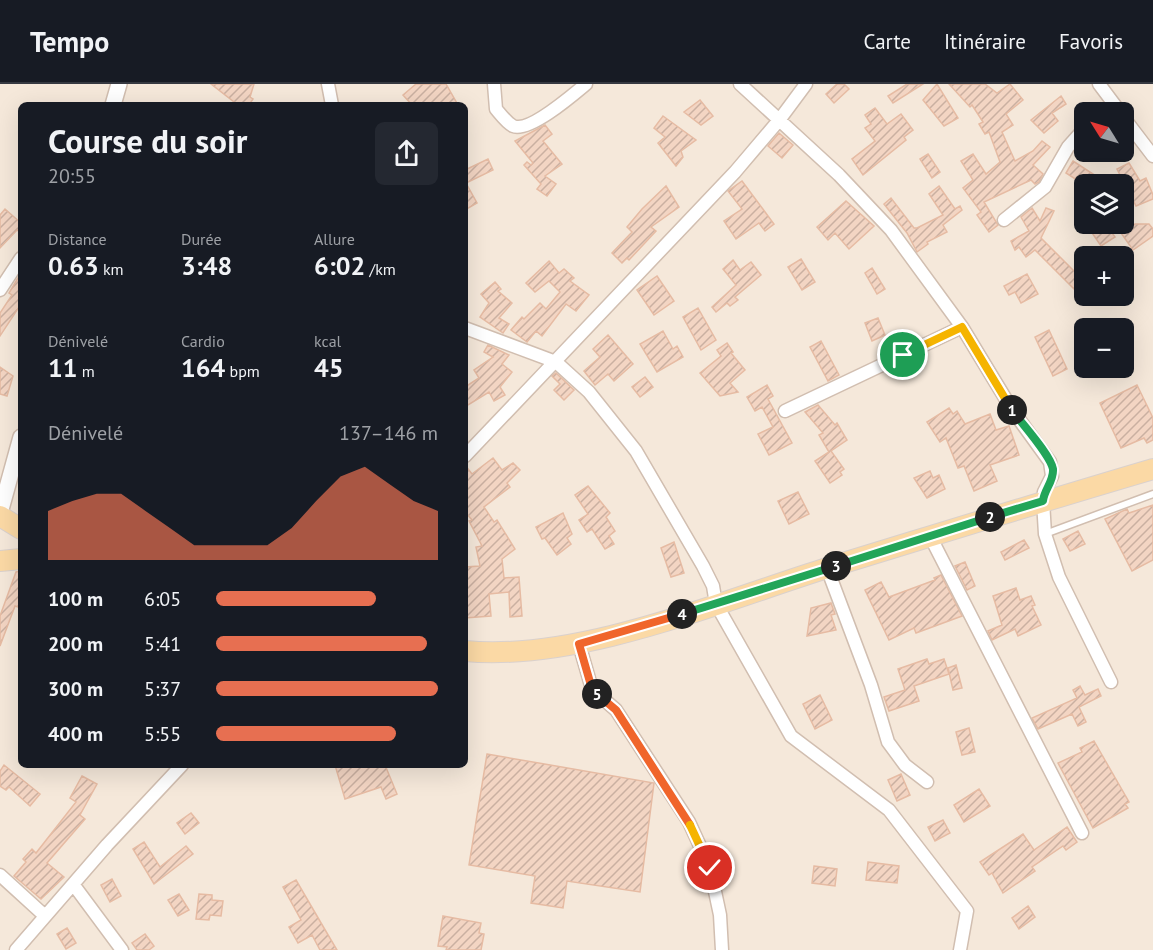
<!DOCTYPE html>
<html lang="fr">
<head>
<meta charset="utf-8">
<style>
	:root { --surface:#171b24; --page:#242831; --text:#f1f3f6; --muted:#9ea1a6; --line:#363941; --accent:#e76f51 }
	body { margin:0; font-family:"PT Sans",sans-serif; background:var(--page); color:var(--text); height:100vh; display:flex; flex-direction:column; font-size:22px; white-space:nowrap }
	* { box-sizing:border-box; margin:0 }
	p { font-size:20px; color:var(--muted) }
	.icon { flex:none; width:33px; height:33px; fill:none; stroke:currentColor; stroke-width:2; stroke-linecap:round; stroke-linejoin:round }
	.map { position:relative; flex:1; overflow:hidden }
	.side { position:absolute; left:18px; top:18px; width:450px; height:666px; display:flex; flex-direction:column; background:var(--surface); border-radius:9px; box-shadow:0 6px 24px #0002 }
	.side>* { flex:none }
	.needle { width:39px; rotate:307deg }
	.fabs { position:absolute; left:1074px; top:18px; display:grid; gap:12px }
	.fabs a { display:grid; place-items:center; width:60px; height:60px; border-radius:9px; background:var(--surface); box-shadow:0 6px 24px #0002; font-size:30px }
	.pin { position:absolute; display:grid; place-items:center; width:51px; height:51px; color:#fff; margin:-26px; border:3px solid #fff; border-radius:50%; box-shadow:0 2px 6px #0007 }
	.km { position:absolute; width:30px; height:30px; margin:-15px; border-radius:50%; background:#222; color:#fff; font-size:16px; line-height:30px; text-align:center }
	.round { display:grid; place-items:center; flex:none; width:63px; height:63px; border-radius:9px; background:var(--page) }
	.head { display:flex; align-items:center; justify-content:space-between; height:102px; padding:0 30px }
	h1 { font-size:33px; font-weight:700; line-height:45px }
	.figures { display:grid; grid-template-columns:repeat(3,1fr); gap:9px; height:102px; padding:6px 30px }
	.figures div { display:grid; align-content:center }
	.figures b { font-size:26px; font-weight:700 }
	.figures small { font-size:16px; font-weight:400 }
	.figures p { font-size:16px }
	.chart { height:168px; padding:12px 30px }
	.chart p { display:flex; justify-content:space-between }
	.chart svg { width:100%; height:108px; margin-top:6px; fill:var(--accent); opacity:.7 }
	ul { padding:0 30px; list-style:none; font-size:20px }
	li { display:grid; grid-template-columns:96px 72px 1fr; align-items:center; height:45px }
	li i { height:15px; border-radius:8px; background:var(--accent) }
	header { display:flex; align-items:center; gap:36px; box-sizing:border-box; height:84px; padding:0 30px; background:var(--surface); border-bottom:2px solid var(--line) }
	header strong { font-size:28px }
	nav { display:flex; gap:33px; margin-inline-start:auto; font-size:21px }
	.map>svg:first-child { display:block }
	.residential { fill:#f5e8da; fill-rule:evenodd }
	.building { fill:url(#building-hatch); stroke:#e6bba3; stroke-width:1.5 }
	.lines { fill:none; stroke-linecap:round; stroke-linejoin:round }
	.service-casing { stroke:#d1beb0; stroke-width:9 }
	.minor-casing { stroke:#d1beb0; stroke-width:15 }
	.tertiary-casing { stroke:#d1beb0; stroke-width:18 }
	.primary-casing { stroke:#dad1cd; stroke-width:22 }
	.service { stroke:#fff; stroke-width:6 }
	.minor { stroke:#fff; stroke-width:12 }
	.tertiary { stroke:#fff; stroke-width:15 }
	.primary { stroke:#fbd9a5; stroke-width:20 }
	.split-1-casing { stroke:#fff; stroke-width:12 }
	.split-2-casing { stroke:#fff; stroke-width:12 }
	.split-3-casing { stroke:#fff; stroke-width:12 }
	.split-4-casing { stroke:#fff; stroke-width:12 }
	.split-5-casing { stroke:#fff; stroke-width:12 }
	.split-6-casing { stroke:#fff; stroke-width:12 }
	.split-7-casing { stroke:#fff; stroke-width:12 }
	.split-1 { stroke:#f5b400; stroke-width:8 }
	.split-2 { stroke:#22a559; stroke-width:8 }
	.split-3 { stroke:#22a559; stroke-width:8 }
	.split-4 { stroke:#22a559; stroke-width:8 }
	.split-5 { stroke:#f0652b; stroke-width:8 }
	.split-6 { stroke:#f0652b; stroke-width:8 }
	.split-7 { stroke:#f5b400; stroke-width:8 }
</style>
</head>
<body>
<header>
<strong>Tempo</strong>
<nav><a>Carte</a><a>Itinéraire</a><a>Favoris</a></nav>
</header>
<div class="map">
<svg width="1153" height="866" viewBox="0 0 1153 866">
	<defs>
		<pattern id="building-hatch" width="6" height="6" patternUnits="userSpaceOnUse" patternTransform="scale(1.5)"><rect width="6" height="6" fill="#f3d5c3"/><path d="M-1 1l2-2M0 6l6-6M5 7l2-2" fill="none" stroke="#cab0a1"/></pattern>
	</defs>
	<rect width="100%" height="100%" fill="#fdf6ec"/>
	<path class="residential" d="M0 0H1153V866H0ZM21 21H465V681H21ZM1084 28H1124V68H1084ZM1084 100H1124V140H1084ZM1084 172H1124V212H1084ZM1084 244H1124V284H1084Z"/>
	<path class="building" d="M211 0H254L250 13 253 15 249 21H238Z
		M416 0H446L458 21H412L403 11Z
		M837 0H844L849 5 834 19 826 10Z
		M907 0H923L893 19 888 12Z
		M937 0 958 34 944 42 923 16Z
		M949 0H985L997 9 1010 0 1023 16 1006 30 1013 41 1002 48 1015 77 1033 67 1042 57 1050 63 1033 81 1043 90 1039 98 1035 100 1031 96 984 118 998 141 989 148 977 131 981 128 963 104 973 96 961 77 973 70 986 90 1000 78 989 48 985 50 979 40 983 38 972 21 970 23Z
		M1061 12 1066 20 1052 29 1058 37 1044 49 1031 36Z
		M700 16 713 32 701 41 684 28Z
		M875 24 887 40 901 30 913 46 904 53 906 56 863 91 852 75 875 57 865 44 871 40 865 31Z
		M663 32 696 56 681 67 683 73 676 82 658 59 665 53 654 44Z
		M545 41 552 50 543 57 562 80 545 92 556 100 547 112 537 105 541 100 524 81 527 78 531 81 533 79 515 57Z
		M779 49 793 61 782 74 768 62Z
		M928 70 940 88 932 94 920 75Z
		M488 75 493 86 466 99 477 119 465 126V86Z
		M1073 77 1096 92 1090 100H1083L1066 89Z
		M1129 79 1140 97 1146 94 1153 111V115L1136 122 1117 85Z
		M742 97 774 140 765 147 759 139 736 155 724 137 742 125 728 107Z
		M666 102 679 123 651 143 656 147 629 176 627 174 622 179 612 169 632 148 627 143 642 125Z
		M939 102 955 125 960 122 962 126 943 141 947 148 927 158 928 160 917 168 907 149 884 120 891 114 914 144H917L943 131 929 110Z
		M846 117 874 142 849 165 835 149 828 156 817 143Z
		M1032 124 1040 137 1046 124 1054 127 1041 154 1084 197V205L1079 210 1035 166 1026 173 1019 163 1015 166 1011 157 1029 147 1021 133Z
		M5 125 21 139V149L17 146 0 164V131Z
		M1086 140H1106L1115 153 1101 162Z
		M1135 140H1149L1153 145V152L1133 166 1121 149Z
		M801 175 815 198 802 206 788 183Z
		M733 176 740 186 751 178 761 191 735 213 738 216 730 222 727 219 716 228 712 223 736 201 723 185Z
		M549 177 559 189 564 185 574 194 570 197 589 211 576 227 566 220 542 252 536 247 527 258 511 246 522 233 524 235 540 219 546 225 560 208 549 197 535 208 526 199Z
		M872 184 885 205 877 210 865 189Z
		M21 189V220L0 252V229L12 211 9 209Z
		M1027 190 1038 210 1021 219 1015 208 1009 211 1004 202Z
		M657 192 674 217 654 231 637 206Z
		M495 198 501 205 498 207 512 219 499 234 509 240 503 249 480 233 489 219 481 210Z
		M698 224 716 256 701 266 683 233Z
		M878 234 885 251 872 257 865 239Z
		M1049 246 1067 285 1053 292 1035 253Z
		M663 247 673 265 677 262 683 273 657 288 640 260Z
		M608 251 633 280 614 297 608 290 595 301 584 287 600 273 593 265Z
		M821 257 839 291 828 297 810 263Z
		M727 259 733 268 731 269 745 286 730 299 738 308 720 312 700 289 721 272 717 266Z
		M488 261 509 271 502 280 512 288 500 303 505 311 494 317 489 308 468 321 465 316V303L479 294 474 286 493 273 484 268Z
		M0 283 13 292 7 312 0 310Z
		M556 289 574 306 564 316 554 306 560 300 552 292Z
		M645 293 653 303 640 313 632 303Z
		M767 301 773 312 768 315 792 359 769 371 758 350 773 343 762 323 755 327 747 313Z
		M1137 301 1153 334V356L1147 359 1144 354 1121 364 1100 319Z
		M818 321 835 341 837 339 847 356 831 367 844 385 840 388 842 391 830 399 815 377 829 368 819 351 823 349 805 328Z
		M949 324 953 330 957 327 965 340 990 330 996 346 1009 342 1019 371 990 381 997 397 974 407 964 382 958 384 946 354 940 358 927 338Z
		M493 374 502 386 513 379 520 386 507 399 510 403 484 423 494 438 497 436 515 465 502 475 504 494 519 493 522 532 510 533 509 508 489 510 491 532 465 534V483L480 482 476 463 482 462 469 437 472 436 465 428V381L472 390Z
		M930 387 933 394 939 391 945 405 927 414 914 394Z
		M588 402 610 429 606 433 615 447 609 452 614 460 605 465 592 445 587 448 579 436 588 430 575 411Z
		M798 408 809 430 789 440 778 417Z
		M1153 421V476L1132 487 1105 435 1127 425 1129 429Z
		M563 429 572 450 567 454 571 460 557 471 545 454 542 455 536 443Z
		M1078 447 1085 460 1070 467 1063 455Z
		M1024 456 1029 464 1005 476 1001 468Z
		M674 458 684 489 671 493 661 464Z
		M965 478 975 502 967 506 955 482Z
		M21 487V524L15 522 0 562V532L16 488Z
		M941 491 962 532 916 549 914 544 889 556 865 506 881 498 889 513 935 496 934 494Z
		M1016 504 1020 516 1031 512 1035 521 1032 522 1041 541 1018 552 1015 545 992 556 988 547 1002 541 993 512Z
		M831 519 835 530 831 531 836 546 807 552 811 524Z
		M927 575 929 580 944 575 949 590 914 602 919 617 889 627 884 613 905 606 898 585Z
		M956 581 962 604 953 606 948 584Z
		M1080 602 1085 611 1098 605 1101 612 1079 623 1086 638 1078 642 1072 630 1038 645 1032 634 1077 614 1073 606Z
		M820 611 832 636 815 645 803 620Z
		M969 644 975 668 962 671 956 648Z
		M1094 657 1129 718 1125 720 1128 724 1093 744 1058 679 1082 668 1080 664Z
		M487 670 654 699 640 808 567 797 563 824 531 819 535 792 469 781Z
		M4 681 40 710 30 722 9 703 6 706 0 702V687Z
		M335 681H385L397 710 386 715 381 703 345 715Z
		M901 690 910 711 897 717 888 696Z
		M82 692 97 700 80 731 85 735 47 779 64 793 41 815 14 792 26 778 23 775 32 765 36 769 76 718 70 714Z
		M979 705 990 722 964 738 954 721Z
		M191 729 199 739 185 750 177 739Z
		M943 736 950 749 935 757 928 743Z
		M1067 743 1077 758 1066 766 1063 762 1032 783 1035 787 1003 809 992 789 989 791 980 778 1023 750 1034 766Z
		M144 758 160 783 186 762 193 770 154 800 133 765Z
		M868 778 899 782 897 799 866 796Z
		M814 782 837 785 835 802 812 799Z
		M112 795 121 812 110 818 101 801Z
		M296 796 324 844 337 866H320L312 851 298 859 289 843 301 836 283 803Z
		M179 810 189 826 178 832 168 816Z
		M199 810 212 811V816L223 817 221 832 210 831 209 836 196 835Z
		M1028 822 1035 833 1019 845 1012 834Z
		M443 832 481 839 479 849 484 850 481 866H446L447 863 438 862Z
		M67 844 76 859 66 865 57 850Z
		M145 850 154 862 149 866H137L132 859Z"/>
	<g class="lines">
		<defs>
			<path id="service" d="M1045 450 1153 410"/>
			<path id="minor" d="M328 0 332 21
				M494 0 496 25C501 31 507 39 513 42 529 49 574 10 586 0
				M740 0 839 91 891 146 962 243 1013 327 1050 378 1052 392 1044 408 1043 417 1045 450 1059 493 1111 598
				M1099 0 1120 28
				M1124 34 1153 72
				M1004 136 1045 103 1068 63 1084 45
				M0 206 21 174
				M465 244 556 278 589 308 636 367 703 482 713 502 716 520 791 652 889 726 967 827 960 866
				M785 327 962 243
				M465 372 735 88 780 35 806 0
				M931 454 1082 749
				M827 484 871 601 888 658 905 681 927 698
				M579 560 592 605 616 626 689 738 710 784 720 831 722 866
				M0 791 45 832
				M73 800 122 866
				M16 866 107 761 182 681"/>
			<path id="tertiary" d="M113 21 119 0
				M0 429 21 353"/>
			<path id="primary" d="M0 432 21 445
				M0 477 21 475
				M465 567C577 578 719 518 827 484 935 451 1044 417 1153 385"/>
		</defs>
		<use href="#service" class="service-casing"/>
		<use href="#minor" class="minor-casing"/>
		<use href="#tertiary" class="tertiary-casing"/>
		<use href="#primary" class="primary-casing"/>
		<use href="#service" class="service"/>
		<use href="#minor" class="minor"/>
		<use href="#tertiary" class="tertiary"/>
		<use href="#primary" class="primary"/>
	</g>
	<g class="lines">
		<defs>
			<path id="split-1" d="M903 271 962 243 1012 326"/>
			<path id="split-2" d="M990 433 1043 417C1044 406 1054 397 1053 385 1050 370 1022 340 1012 326"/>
			<path id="split-3" d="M836 482 990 433"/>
			<path id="split-4" d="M682 530 836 482"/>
			<path id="split-5" d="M597 610 592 605 579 560 682 530"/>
			<path id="split-6" d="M597 610 616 626 690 741"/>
			<path id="split-7" d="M690 741 710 784"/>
		</defs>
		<use href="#split-1" class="split-1-casing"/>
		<use href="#split-2" class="split-2-casing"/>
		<use href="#split-3" class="split-3-casing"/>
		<use href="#split-4" class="split-4-casing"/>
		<use href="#split-5" class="split-5-casing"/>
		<use href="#split-6" class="split-6-casing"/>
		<use href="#split-7" class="split-7-casing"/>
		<use href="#split-1" class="split-1"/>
		<use href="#split-2" class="split-2"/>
		<use href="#split-3" class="split-3"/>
		<use href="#split-4" class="split-4"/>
		<use href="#split-5" class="split-5"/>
		<use href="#split-6" class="split-6"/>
		<use href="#split-7" class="split-7"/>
	</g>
</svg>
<div class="fabs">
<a><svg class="needle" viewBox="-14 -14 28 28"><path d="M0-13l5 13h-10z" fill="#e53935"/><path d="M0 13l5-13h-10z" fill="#9ea1a6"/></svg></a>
<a><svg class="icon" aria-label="layers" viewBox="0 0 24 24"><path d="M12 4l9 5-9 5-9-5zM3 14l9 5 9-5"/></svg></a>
<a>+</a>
<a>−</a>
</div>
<div class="pin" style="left:903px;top:271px;background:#1e9e55"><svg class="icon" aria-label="arrive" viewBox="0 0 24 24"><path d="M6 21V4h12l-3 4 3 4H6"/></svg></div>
<div class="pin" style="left:710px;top:784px;background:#d93025"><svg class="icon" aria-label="check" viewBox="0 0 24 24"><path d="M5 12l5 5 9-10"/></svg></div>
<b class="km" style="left:1012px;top:326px">1</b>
<b class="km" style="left:990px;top:433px">2</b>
<b class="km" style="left:836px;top:482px">3</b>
<b class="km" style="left:682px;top:530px">4</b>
<b class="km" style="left:597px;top:610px">5</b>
<section class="side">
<div class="head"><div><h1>Course du soir</h1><p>20:55</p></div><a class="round"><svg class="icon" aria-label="share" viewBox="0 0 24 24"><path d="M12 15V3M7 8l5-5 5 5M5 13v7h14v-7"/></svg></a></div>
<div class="figures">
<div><p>Distance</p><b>0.63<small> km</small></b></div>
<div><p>Durée</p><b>3:48</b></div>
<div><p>Allure</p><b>6:02<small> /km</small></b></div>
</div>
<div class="figures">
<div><p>Dénivelé</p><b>11<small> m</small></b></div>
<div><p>Cardio</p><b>164<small> bpm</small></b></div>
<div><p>kcal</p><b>45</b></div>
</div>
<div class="chart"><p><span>Dénivelé</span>137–146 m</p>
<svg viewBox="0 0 160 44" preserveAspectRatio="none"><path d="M0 44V24L10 20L20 17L30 17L40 24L50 31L60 38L70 38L80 38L90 38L100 31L110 20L120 10L130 6L140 13L150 20L160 24V44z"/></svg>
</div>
<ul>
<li><b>100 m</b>6:05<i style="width:72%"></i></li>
<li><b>200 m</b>5:41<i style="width:95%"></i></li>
<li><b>300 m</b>5:37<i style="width:100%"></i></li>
<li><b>400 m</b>5:55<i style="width:81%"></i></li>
</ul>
</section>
</div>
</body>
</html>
